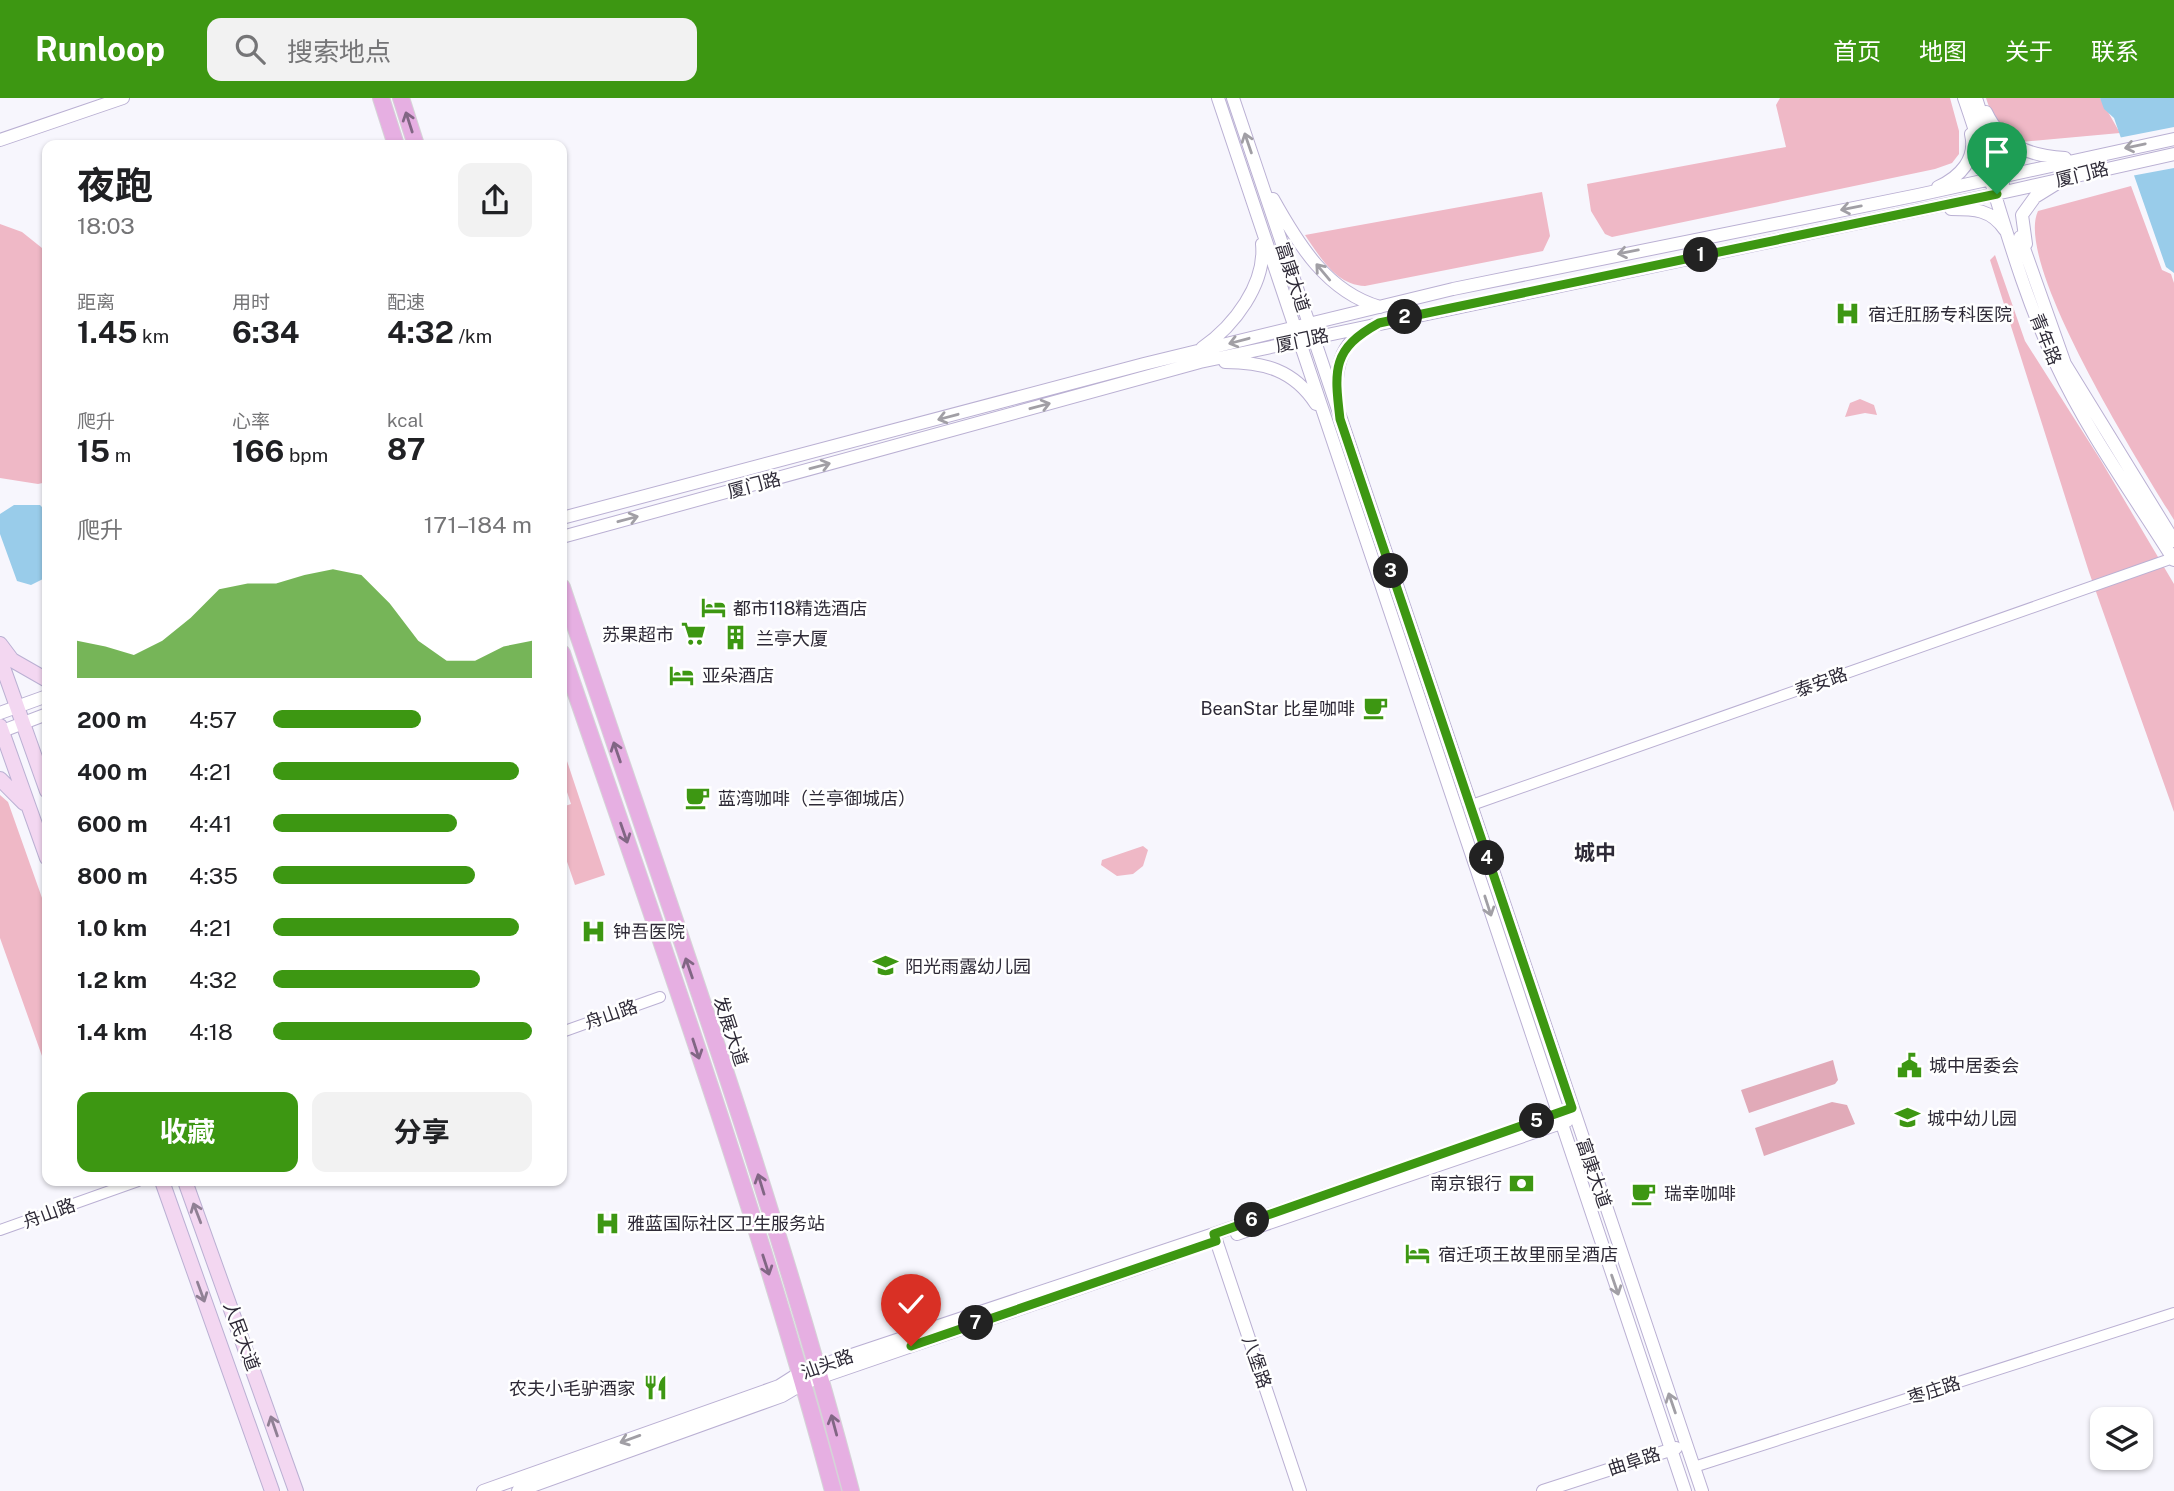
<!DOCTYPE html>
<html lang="zh">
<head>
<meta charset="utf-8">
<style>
	:root { --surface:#fff; --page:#f2f2f2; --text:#202124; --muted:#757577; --accent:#3d9712 }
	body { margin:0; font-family:"Public Sans","Noto Sans SC",sans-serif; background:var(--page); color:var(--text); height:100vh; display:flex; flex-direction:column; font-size:26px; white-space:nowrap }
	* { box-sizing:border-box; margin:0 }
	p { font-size:23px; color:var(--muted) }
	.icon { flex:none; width:38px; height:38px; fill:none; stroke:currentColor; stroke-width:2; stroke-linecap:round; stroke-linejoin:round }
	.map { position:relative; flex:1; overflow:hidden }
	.details { position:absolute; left:42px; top:42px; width:525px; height:1046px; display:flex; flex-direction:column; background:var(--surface); border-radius:14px; box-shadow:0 2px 5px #0004 }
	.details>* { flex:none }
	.fabs { position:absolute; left:2090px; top:1309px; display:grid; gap:14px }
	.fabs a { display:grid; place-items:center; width:63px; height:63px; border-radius:14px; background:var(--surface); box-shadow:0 2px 5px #0004; font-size:35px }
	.pin { position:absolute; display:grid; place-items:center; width:60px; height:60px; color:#fff; margin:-72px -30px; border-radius:50% 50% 50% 0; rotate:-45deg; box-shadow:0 0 7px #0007 }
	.pin .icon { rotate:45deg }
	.km { position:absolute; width:35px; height:35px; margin:-18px; border-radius:50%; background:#222; color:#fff; font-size:19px; line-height:35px; text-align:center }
	.round { display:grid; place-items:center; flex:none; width:74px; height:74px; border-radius:14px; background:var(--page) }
	.headline { display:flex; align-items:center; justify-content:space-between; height:119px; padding:0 35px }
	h1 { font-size:38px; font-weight:700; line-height:52px }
	.metrics { display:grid; grid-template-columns:repeat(3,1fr); gap:10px; height:119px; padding:7px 35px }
	.metrics div { display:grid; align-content:center }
	.metrics b { font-size:30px; font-weight:700 }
	.metrics small { font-size:19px; font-weight:400 }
	.metrics p { font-size:19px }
	.chart { height:196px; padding:14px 35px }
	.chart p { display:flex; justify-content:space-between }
	.chart svg { width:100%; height:126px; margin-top:7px; fill:var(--accent); opacity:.7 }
	.primary-button { display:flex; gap:14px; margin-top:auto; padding:14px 35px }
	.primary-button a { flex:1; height:80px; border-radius:14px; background:var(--accent); color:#fff; font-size:28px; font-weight:700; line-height:80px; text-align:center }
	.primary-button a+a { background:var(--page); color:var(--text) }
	ul { padding:0 35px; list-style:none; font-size:23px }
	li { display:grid; grid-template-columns:112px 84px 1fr; align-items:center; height:52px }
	li i { height:18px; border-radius:9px; background:var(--accent) }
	header { display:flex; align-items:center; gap:42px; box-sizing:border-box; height:98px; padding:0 35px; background:var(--accent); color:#fff }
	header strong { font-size:33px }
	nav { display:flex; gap:38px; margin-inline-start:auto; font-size:24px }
	.search { width:490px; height:63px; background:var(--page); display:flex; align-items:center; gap:18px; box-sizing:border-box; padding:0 24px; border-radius:14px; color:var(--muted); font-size:26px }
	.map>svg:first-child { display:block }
	.green { fill:#efb8c6 }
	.forest { fill:#e1aab8 }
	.water { fill:#99ccea }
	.pier { fill:#f7f6fd }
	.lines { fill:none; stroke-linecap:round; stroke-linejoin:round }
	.minor-casing { stroke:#bab0d3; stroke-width:12 }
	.tertiary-casing { stroke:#bab0d3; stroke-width:14 }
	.secondary-casing { stroke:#bab0d3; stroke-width:16 }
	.primary-casing { stroke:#d5d4d7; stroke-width:18 }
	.minor { stroke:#fff; stroke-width:10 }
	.tertiary { stroke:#fff; stroke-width:12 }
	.secondary { stroke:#f3d7f1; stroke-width:14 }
	.primary { stroke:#e6afe2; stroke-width:16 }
	.oneway { stroke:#816684 }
	.oneway2 { stroke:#a19fa5 }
	.oneway3 { stroke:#908094 }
	.route-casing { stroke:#fff; stroke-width:14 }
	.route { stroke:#3d9712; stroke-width:9 }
	.labels { text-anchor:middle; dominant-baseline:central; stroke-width:5; stroke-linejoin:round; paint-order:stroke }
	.street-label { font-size:18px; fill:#2e2a37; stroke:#fff }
	.poi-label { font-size:18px; fill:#2e2a37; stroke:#fff; text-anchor:start }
	.quarter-label { font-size:21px; font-weight:bold; fill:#2e2a37; stroke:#fff }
</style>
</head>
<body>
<header>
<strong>Runloop</strong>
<div class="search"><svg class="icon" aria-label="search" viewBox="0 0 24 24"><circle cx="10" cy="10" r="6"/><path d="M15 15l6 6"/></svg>搜索地点</div>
<nav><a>首页</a><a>地图</a><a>关于</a><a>联系</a></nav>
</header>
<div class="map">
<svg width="2174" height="1393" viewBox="0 0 2174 1393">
	<rect width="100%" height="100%" fill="#f7f6fd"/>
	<path class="green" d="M1780 0H1950L1959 33V56L1952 65 1935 71 1612 139 1605 136 1591 113 1587 86 1786 49 1776 7Z
		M1986 0H2100L2120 35 2021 44C2001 37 1992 19 1986 0Z
		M2131 88 2162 172 2171 176 2174 185V422C2143 371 2013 166 2038 113Z
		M1542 94 1550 138 1543 153 1365 188C1336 187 1320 159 1305 137Z
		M0 126 22 134 47 154V384L38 386 0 380Z
		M1995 157 2025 243 2100 361 2174 486V714L2089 474 1990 162Z
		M1860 301 1874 307 1877 317 1865 315 1845 319 1850 305Z
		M562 648 605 777 575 787 562 749V709L571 706 562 679Z
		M0 697 8 704 47 814V972L0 840Z
		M1143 748 1148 752 1143 768 1133 776 1117 778 1101 767 1102 762Z"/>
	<path class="forest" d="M1833 962 1838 982 1835 986 1749 1015 1741 992Z
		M1832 1004 1847 1007 1855 1026 1764 1058 1755 1030Z"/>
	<path class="water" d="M2100 0H2174V175L2166 169 2114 20 2104 11Z
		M14 407H40L47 414V479L31 487 17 483 0 436V416Z"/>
	<path class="pier" d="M2174 29V70L2131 78 2118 40Z"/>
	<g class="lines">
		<defs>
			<path id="minor" d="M1469 708 2173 460
				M562 934 660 899
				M0 1132 138 1083
				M1694 1369 2174 1215"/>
			<path id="tertiary" d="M1218 0 1685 1393
				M1233 0 1702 1393
				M1964 0C1995 88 2016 182 2056 266 2088 335 2134 398 2174 462
				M1976 0 2003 85
				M1986 14C2002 48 2030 58 2065 60
				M0 42 123 0
				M1938 89C1960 79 1977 61 1971 36
				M1273 101C1298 146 1327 194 1380 209
				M1951 111C1974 111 1991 111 2005 132
				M2020 139 2065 266 2174 443
				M2026 146 2022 117 2035 99 2056 86
				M1202 250C1234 228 1266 186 1262 146
				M1225 264C1264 264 1294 272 1316 306
				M1337 300C1335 271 1340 246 1366 232
				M562 420 1144 266 1453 191 1918 97 2174 41
				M562 439 1200 264 2005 94 2174 56
				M0 615 47 598
				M0 634 47 616
				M1214 1136 1300 1393
				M1237 1136 1567 1023
				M483 1393 779 1288 801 1274 1214 1136 1562 1014
				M518 1393 782 1298 804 1285 1173 1158
				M1543 1393 1676 1350"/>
			<path id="secondary" d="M0 546 12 562 47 582
				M0 561 47 693
				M0 628 47 760
				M0 681 24 705
				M162 1083 272 1393
				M185 1083 296 1393"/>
			<path id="primary" d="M381 0 396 47
				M401 0 416 47
				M562 489C662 789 771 1087 851 1393
				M562 555C657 832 757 1110 833 1393"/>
		</defs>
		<use href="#minor" class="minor-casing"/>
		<use href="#tertiary" class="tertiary-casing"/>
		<use href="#secondary" class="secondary-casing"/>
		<use href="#primary" class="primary-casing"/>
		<use href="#minor" class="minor"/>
		<use href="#tertiary" class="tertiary"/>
		<use href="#secondary" class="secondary"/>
		<use href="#primary" class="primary"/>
	</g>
	<defs><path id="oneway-shaft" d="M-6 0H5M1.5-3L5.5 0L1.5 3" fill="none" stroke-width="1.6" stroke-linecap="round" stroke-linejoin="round" transform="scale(1.75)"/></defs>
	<g class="oneway">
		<use href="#oneway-shaft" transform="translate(409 24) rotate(-108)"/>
		<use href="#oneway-shaft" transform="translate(617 654) rotate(-109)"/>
		<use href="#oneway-shaft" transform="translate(624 735) rotate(71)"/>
		<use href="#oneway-shaft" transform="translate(689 870) rotate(-109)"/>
		<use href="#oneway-shaft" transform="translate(696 951) rotate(72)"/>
		<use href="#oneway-shaft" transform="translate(761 1086) rotate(-107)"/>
		<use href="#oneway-shaft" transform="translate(766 1167) rotate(72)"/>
		<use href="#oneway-shaft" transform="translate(834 1327) rotate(-105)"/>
	</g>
	<g class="oneway2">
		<use href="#oneway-shaft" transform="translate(1248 45) rotate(-109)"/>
		<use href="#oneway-shaft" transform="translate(2135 48) rotate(168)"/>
		<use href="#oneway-shaft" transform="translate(1851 110) rotate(169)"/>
		<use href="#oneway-shaft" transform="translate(1628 154) rotate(169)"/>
		<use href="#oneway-shaft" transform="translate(1323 174) rotate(-130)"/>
		<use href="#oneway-shaft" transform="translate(1239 243) rotate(165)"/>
		<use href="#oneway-shaft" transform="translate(1040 308) rotate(-15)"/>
		<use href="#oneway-shaft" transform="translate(948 319) rotate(165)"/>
		<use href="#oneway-shaft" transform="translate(820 368) rotate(-15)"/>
		<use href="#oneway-shaft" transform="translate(628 421) rotate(-15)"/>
		<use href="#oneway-shaft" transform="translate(1488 808) rotate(72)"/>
		<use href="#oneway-shaft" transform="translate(1615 1187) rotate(71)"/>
		<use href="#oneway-shaft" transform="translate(1672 1305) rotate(-109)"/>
		<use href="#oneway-shaft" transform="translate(630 1341) rotate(160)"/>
	</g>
	<g class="oneway3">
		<use href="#oneway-shaft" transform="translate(197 1115) rotate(-111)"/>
		<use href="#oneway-shaft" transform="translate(201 1194) rotate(70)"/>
		<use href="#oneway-shaft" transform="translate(274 1328) rotate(-109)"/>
	</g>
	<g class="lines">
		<defs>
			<path id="route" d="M911 1248 1216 1143 1214 1136 1572 1010 1340 321C1334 271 1332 251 1379 225L1997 96"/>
		</defs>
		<use href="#route" class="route-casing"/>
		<use href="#route" class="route"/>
	</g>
	<defs>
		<symbol id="hospital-bare" viewBox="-9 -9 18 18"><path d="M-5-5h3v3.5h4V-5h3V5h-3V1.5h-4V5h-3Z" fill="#3d9712" stroke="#fff" stroke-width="2.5" paint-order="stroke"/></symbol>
		<symbol id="hotel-bare" viewBox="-9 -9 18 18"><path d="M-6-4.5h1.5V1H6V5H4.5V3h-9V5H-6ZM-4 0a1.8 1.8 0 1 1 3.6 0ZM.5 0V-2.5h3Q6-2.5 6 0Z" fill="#3d9712" stroke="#fff" stroke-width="2.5" paint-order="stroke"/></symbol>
		<symbol id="supermarket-bare" viewBox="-9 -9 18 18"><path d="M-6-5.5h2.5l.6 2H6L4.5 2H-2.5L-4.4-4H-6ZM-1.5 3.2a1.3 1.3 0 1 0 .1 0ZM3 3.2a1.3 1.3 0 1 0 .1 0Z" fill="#3d9712" stroke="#fff" stroke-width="2.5" paint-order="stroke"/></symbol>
		<symbol id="building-bare" viewBox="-9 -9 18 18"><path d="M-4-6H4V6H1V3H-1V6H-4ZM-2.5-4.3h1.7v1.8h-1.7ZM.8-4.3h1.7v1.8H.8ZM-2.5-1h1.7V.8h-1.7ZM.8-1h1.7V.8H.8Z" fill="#3d9712" stroke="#fff" stroke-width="2.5" paint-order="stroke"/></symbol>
		<symbol id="cafe-bare" viewBox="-9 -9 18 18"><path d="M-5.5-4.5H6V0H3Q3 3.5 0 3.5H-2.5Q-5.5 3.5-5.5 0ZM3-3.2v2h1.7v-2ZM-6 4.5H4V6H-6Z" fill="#3d9712" stroke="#fff" stroke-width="2.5" paint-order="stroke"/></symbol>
		<symbol id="school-bare" viewBox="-9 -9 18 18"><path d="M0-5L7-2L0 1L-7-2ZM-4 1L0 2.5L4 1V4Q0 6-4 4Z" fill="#3d9712" stroke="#fff" stroke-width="2.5" paint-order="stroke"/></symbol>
		<symbol id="civic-bare" viewBox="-9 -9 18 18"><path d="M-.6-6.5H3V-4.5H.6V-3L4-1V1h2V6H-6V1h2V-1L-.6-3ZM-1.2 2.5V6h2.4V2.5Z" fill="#3d9712" stroke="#fff" stroke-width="2.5" paint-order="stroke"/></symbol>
		<symbol id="bank-bare" viewBox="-9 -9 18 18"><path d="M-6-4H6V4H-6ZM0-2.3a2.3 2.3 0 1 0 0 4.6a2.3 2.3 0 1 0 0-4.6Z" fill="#3d9712" stroke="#fff" stroke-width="2.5" paint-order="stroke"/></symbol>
		<symbol id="restaurant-bare" viewBox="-9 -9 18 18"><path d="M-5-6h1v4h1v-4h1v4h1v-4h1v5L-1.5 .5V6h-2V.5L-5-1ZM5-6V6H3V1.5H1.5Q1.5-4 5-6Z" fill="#3d9712" stroke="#fff" stroke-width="2.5" paint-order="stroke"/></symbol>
	</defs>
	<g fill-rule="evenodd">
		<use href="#hospital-bare" x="1830" y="198" width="35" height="35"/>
		<use href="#hotel-bare" x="696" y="492" width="35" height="35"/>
		<use href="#supermarket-bare" x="676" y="518" width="35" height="35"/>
		<use href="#building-bare" x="718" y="522" width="35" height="35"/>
		<use href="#hotel-bare" x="664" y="560" width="35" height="35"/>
		<use href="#cafe-bare" x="1358" y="592" width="35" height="35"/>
		<use href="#cafe-bare" x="680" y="682" width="35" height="35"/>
		<use href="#hospital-bare" x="576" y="816" width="35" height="35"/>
		<use href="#school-bare" x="868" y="850" width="35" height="35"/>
		<use href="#civic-bare" x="1892" y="950" width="35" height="35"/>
		<use href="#school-bare" x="1890" y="1002" width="35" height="35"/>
		<use href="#bank-bare" x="1504" y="1068" width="35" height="35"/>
		<use href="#cafe-bare" x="1626" y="1078" width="35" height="35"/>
		<use href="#hospital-bare" x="590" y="1108" width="35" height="35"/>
		<use href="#hotel-bare" x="1400" y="1138" width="35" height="35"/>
		<use href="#restaurant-bare" x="638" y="1272" width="35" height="35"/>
	</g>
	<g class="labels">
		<g class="street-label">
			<text transform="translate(2082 76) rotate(-14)">厦门路</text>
			<text transform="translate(1293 179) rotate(72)">富康大道</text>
			<text transform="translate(2046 241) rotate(68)">青年路</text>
			<text transform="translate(1302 242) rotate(-12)">厦门路</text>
			<text transform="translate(754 387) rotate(-15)">厦门路</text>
			<text transform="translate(1821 584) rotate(-20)">泰安路</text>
			<text transform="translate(611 916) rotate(-19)">舟山路</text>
			<text transform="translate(731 933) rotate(72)">发展大道</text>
			<text transform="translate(1594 1075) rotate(71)">富康大道</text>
			<text transform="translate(49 1115) rotate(-20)">舟山路</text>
			<text transform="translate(242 1238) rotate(70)">人民大道</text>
			<text transform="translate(1257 1264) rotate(71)">八堡路</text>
			<text transform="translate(827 1266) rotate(-20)">汕头路</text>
			<text transform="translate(1934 1292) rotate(-18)">枣庄路</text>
			<text transform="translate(1634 1363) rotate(-18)">曲阜路</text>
		</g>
		<g class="poi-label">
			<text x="1868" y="216">宿迁肛肠专科医院</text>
			<text x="733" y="510">都市118精选酒店</text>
			<text x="674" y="536" text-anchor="end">苏果超市</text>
			<text x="756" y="540">兰亭大厦</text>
			<text x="702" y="577">亚朵酒店</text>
			<text x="1355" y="610" text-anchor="end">BeanStar 比星咖啡</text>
			<text x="718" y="700">蓝湾咖啡（兰亭御城店）</text>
			<text x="613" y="833">钟吾医院</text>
			<text x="905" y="868">阳光雨露幼儿园</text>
			<text x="1929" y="967">城中居委会</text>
			<text x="1927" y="1020">城中幼儿园</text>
			<text x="1502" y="1085" text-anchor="end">南京银行</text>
			<text x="1664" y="1095">瑞幸咖啡</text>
			<text x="627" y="1125">雅蓝国际社区卫生服务站</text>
			<text x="1438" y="1156">宿迁项王故里丽呈酒店</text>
			<text x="635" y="1290" text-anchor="end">农夫小毛驴酒家</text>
		</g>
		<g class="quarter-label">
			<text x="1595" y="754">城中</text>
		</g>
	</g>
</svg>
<div class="fabs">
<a><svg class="icon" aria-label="layers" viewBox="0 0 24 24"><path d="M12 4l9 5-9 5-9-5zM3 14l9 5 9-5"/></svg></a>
</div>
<div class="pin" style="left:1997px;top:96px;background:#1e9e55"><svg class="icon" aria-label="arrive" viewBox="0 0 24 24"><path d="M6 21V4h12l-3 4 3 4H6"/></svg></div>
<div class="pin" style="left:911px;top:1248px;background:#d93025"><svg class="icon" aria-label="check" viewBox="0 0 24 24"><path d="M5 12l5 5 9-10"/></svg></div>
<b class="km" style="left:1701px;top:157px">1</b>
<b class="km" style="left:1405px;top:219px">2</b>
<b class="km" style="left:1391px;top:473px">3</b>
<b class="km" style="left:1487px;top:760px">4</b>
<b class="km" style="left:1537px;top:1023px">5</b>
<b class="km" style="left:1252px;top:1122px">6</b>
<b class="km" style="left:976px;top:1225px">7</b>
<section class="details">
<div class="headline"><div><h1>夜跑</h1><p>18:03</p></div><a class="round"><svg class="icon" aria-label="share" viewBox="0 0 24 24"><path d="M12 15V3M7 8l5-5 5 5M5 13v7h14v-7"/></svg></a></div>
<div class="metrics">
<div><p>距离</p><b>1.45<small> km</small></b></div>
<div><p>用时</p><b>6:34</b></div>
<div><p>配速</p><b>4:32<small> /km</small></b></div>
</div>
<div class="metrics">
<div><p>爬升</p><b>15<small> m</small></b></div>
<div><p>心率</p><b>166<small> bpm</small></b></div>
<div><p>kcal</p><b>87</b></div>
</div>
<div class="chart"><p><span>爬升</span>171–184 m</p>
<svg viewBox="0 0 160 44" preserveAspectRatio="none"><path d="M0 44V31L10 33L20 36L30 31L40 23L50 13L60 11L70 11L80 8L90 6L100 8L110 18L120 31L130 38L140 38L150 33L160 31V44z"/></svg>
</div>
<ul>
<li><b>200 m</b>4:57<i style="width:57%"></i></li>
<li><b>400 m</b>4:21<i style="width:95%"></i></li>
<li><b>600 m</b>4:41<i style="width:71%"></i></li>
<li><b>800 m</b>4:35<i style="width:78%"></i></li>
<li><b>1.0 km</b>4:21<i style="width:95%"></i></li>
<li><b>1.2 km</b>4:32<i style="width:80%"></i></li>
<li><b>1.4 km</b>4:18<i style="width:100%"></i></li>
</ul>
<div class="primary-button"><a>收藏</a><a>分享</a></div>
</section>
</div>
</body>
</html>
